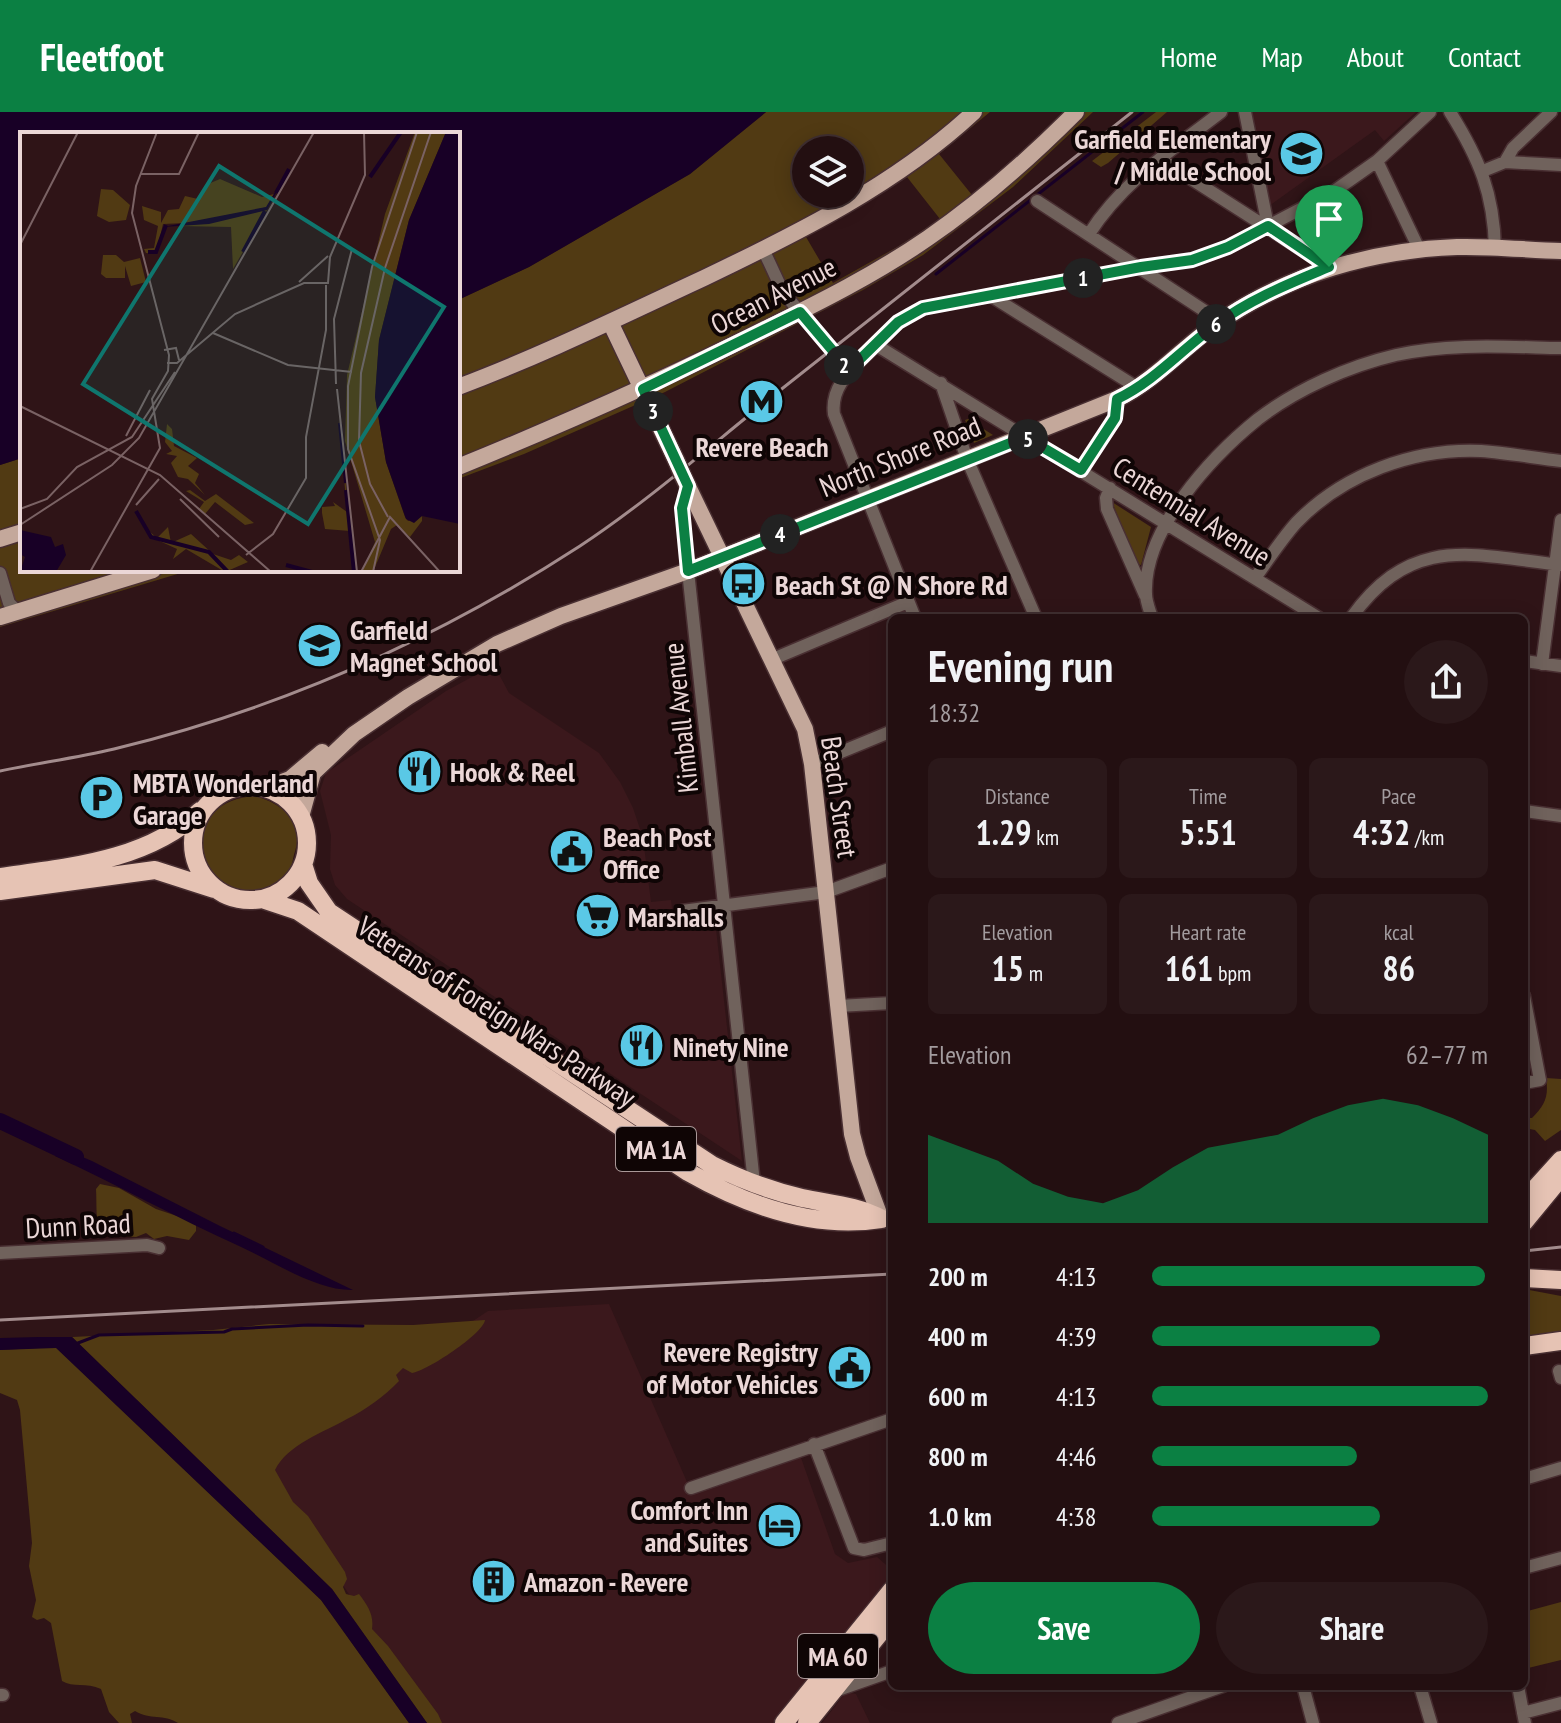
<!DOCTYPE html>
<html lang="en">
<head>
<meta charset="utf-8">
<style>
	:root { --surface:#230f11; --page:#2b181a; --text:#f1f3f6; --muted:#a39c9f; --line:#402f31; --accent:#0b8043 }
	body { margin:0; font-family:"PT Sans Narrow",sans-serif; background:var(--page); color:var(--text); height:100vh; display:flex; flex-direction:column; font-size:30px; white-space:nowrap }
	* { box-sizing:border-box; margin:0 }
	p { font-size:26px; color:var(--muted) }
	.icon { flex:none; width:44px; height:44px; fill:none; stroke:currentColor; stroke-width:2; stroke-linecap:round; stroke-linejoin:round }
	.map { position:relative; flex:1; overflow:hidden }
	.drawer { position:absolute; left:888px; top:502px; width:640px; height:1076px; display:flex; flex-direction:column; background:var(--surface); border-radius:12px; box-shadow:0 4px 20px #0003,0 0 0 2px var(--line) }
	.drawer>* { flex:none }
	.fabs { position:absolute; left:792px; top:24px; display:grid; gap:16px }
	.fabs a { display:grid; place-items:center; width:72px; height:72px; border-radius:50%; background:var(--surface); box-shadow:0 4px 20px #0003,0 0 0 2px var(--line); font-size:40px }
	.pin { position:absolute; display:grid; place-items:center; width:68px; height:68px; color:#fff; margin:-82px -34px; border-radius:50% 50% 50% 0; rotate:-45deg; box-shadow:0 0 8px #0007 }
	.pin .icon { rotate:45deg }
	.km { position:absolute; width:40px; height:40px; margin:-20px; border-radius:50%; background:#222; color:#fff; font-size:22px; line-height:40px; text-align:center }
	.round { display:grid; place-items:center; flex:none; width:84px; height:84px; border-radius:42px; background:var(--page) }
	.headline { display:flex; align-items:center; justify-content:space-between; height:136px; padding:0 40px }
	h1 { font-size:44px; font-weight:700; line-height:60px }
	.metrics { display:grid; grid-template-columns:repeat(3,1fr); gap:12px; height:136px; padding:8px 40px }
	.metrics div { display:grid; align-content:center; border-radius:12px; background:var(--page); text-align:center }
	.metrics b { font-size:34px; font-weight:700 }
	.metrics small { font-size:22px; font-weight:400 }
	.metrics p { font-size:22px }
	.chart { height:224px; padding:16px 40px }
	.chart p { display:flex; justify-content:space-between }
	.chart svg { width:100%; height:144px; margin-top:8px; fill:var(--accent); opacity:.7 }
	.action { display:flex; gap:16px; margin-top:auto; padding:16px 40px }
	.action a { flex:1; height:92px; border-radius:48px; background:var(--accent); color:#fff; font-size:32px; font-weight:700; line-height:92px; text-align:center }
	.action a+a { background:var(--page); color:var(--text) }
	ul { padding:0 40px; list-style:none; font-size:26px }
	li { display:grid; grid-template-columns:128px 96px 1fr; align-items:center; height:60px }
	li i { height:20px; border-radius:10px; background:var(--accent) }
	header { display:flex; align-items:center; gap:48px; box-sizing:border-box; height:112px; padding:0 40px; background:var(--accent); color:#fff }
	header strong { font-size:38px }
	nav { display:flex; gap:44px; margin-inline-start:auto; font-size:28px }
	.map>svg:first-child { display:block }
	.built { fill:#3b181c }
	.green { fill:#513a13; fill-rule:evenodd }
	.water { fill:#180026 }
	.lines { fill:none; stroke-linecap:round; stroke-linejoin:round }
	.stream { stroke:#180026; stroke-width:3 }
	.river { stroke:#180026; stroke-width:16 }
	.minor-casing { stroke:#492f32; stroke-width:15 }
	.major-casing { stroke:#492f32; stroke-width:19 }
	.highway-casing { stroke:#492f32; stroke-width:21 }
	.minor { stroke:#70625c; stroke-width:12 }
	.major { stroke:#c4a89b; stroke-width:16 }
	.highway { stroke:#e6c3b4; stroke-width:18 }
	.rail { stroke:#a38c8d; stroke-width:3 }
	.minor-bridge-casing { stroke:#492f32; stroke-width:15; stroke-linecap:butt }
	.major-bridge-casing { stroke:#492f32; stroke-width:19; stroke-linecap:butt }
	.minor-bridge { stroke:#70625c; stroke-width:12 }
	.major-bridge { stroke:#c4a89b; stroke-width:16 }
	.route-casing { stroke:#fff; stroke-width:16 }
	.route { stroke:#0b8043; stroke-width:10 }
	.labels { text-anchor:middle; dominant-baseline:central; stroke-width:8; stroke-linejoin:round; paint-order:stroke }
	.shield { fill:#0f0505; stroke:#a99898; stroke-width:2 }
	.shield-label { font-size:26px; font-weight:bold; fill:#ebd7d7 }
	.poi-label { font-size:28px; font-weight:bold; fill:#ebd7d7; stroke:#0f0505; text-anchor:start }
	.street-label { font-size:28px; fill:#ebd7d7; stroke:#0f0505 }
	.inset-river { fill:none; stroke:#180026; stroke-width:4 }
	.inset-road { fill:none; stroke:#7a6264; stroke-width:2 }
	.view { fill:#0f766e; fill-opacity:0.15; stroke:#0f766e; stroke-width:4 }
	.inset-edge { fill:none; stroke:#ebd7d7; stroke-width:4 }
</style>
</head>
<body>
<header>
<strong>Fleetfoot</strong>
<nav><a>Home</a><a>Map</a><a>About</a><a>Contact</a></nav>
</header>
<div class="map">
<svg width="1561" height="1611" viewBox="0 0 1561 1611">
	<rect width="100%" height="100%" fill="#2f1417"/>
	<path class="built" d="M1252 0H1416L1384 29 1375 18 1269 94Z
		M494 553 509 581 599 641 620 670 633 696 643 726 651 790 671 788 674 812 715 808 742 1049 347 787 335 773 330 757 331 723 320 679 326 661 446 579Z
		M609 1192 691 1379 800 1343 835 1442 848 1451 877 1445 892 1458V1470L776 1611H433L262 1349 488 1199Z
		M846 1580 856 1582 870 1611H822Z"/>
	<path class="green" d="M766 0H990L939 42 972 83 1011 52 1066 0H1093L1013 75 923 143 863 178 665 280 524 342 458 367V188L529 155 690 62ZM806 38H850V82H806ZM907 65 940 107 899 134 833 171 806 125Z
		M1156 0H1167L1108 51 1101 55 1092 49Z
		M968 307 993 323 974 331 965 308Z
		M22 346V458H191L0 515V353Z
		M1112 390 1151 415 1141 453 1137 452Z
		M255 684C276 690 299 703 297 729 297 735 294 741 293 747 290 763 285 773 269 779 197 803 169 689 255 684Z
		M1546 966 1561 967V1018L1545 1029 1535 1018 1524 1016V1006H1532C1545 993 1549 984 1546 966Z
		M100 1072 119 1076 156 1097 189 1108 196 1113V1119L189 1128 167 1124 154 1127 146 1121 136 1125 101 1123C95 1108 97 1093 96 1077Z
		M1524 1177 1561 1184V1221L1524 1226Z
		M485 1208C483 1222 427 1259 412 1261L403 1256 396 1263 399 1269C385 1284 365 1298 347 1307 324 1320 287 1333 275 1358L293 1390 308 1404 345 1460 347 1467 343 1475 346 1482 354 1484 359 1482C368 1494 374 1503 372 1517L388 1534 438 1602 442 1611H427L332 1477 72 1225 213 1218 269 1212 413 1213Z
		M56 1235 321 1488 409 1611H178C164 1602 150 1608 135 1599L130 1602 132 1611H119L109 1600 101 1577C86 1570 73 1576 62 1569L51 1511 44 1506 37 1508 32 1505 36 1488 29 1454 32 1431 20 1298 17 1288 0 1281V1238Z
		M1561 1490V1548L1524 1557V1500Z"/>
	<path class="water" d="M0 0H766L690 62 529 155 458 188V22H22V346L0 353Z
		M0 1004 30 1020V1026L25 1029 0 1017Z
		M61 1036 92 1049 220 1114 353 1178C317 1179 272 1149 239 1134 177 1106 117 1073 55 1044L56 1037Z
		M38 1225H72L332 1477 427 1611H409L321 1488 56 1236 0 1238V1226Z"/>
	<g class="lines">
		<path class="stream" d="M936 162 1143 0
			M234 1121 263 1135
			M78 1231 99 1223 224 1220 232 1217 308 1213 363 1214"/>
		<path class="river" d="M0 1009 76 1045"/>
		<defs>
			<path id="minor" d="M1245 0 1268 114
				M1450 0C1479 46 1494 82 1495 137
				M1160 47 1329 155
				M1377 49 1419 137
				M1505 50 1513 36 1551 0
				M1483 59 1505 50 1561 53
				M1037 89 1220 209
				M1089 122C1123 69 1172 38 1221 0
				M763 137 783 180 824 229
				M991 184 1138 276
				M876 233 1319 506
				M941 271 967 347 1036 506
				M1081 358 1115 306 1117 287
				M688 374 682 396 688 459 754 1071
				M1110 376 1106 386 1107 397 1145 483
				M0 461 9 491 18 500
				M1255 466C1268 448 1281 428 1296 411 1343 362 1414 336 1481 339 1508 341 1535 346 1561 349
				M915 506 834 302C830 272 855 255 874 235 889 219 902 204 923 196L1141 155 1192 148 1228 135 1333 80 1377 49 1430 0
				M1152 506C1150 499 1146 490 1146 482 1143 418 1211 345 1258 307 1297 277 1349 254 1396 243 1449 231 1507 235 1561 236
				M1351 506C1412 421 1472 443 1561 453
				M773 547 908 490
				M1524 549 1561 554
				M1542 552 1561 408
				M812 652 892 619
				M1524 699 1561 704
				M682 799 826 780 892 756
				M1524 884 1540 968 1524 971
				M838 894 892 891
				M0 1141 147 1133 159 1136
				M1559 1259 1561 1266
				M814 1332 854 1436 864 1438 892 1431
				M1524 1367 1561 1356
				M691 1376 892 1307
				M1524 1456 1561 1446
				M1303 1574 1313 1611
				M1420 1574 1431 1611
				M1518 1574 1525 1611
				M835 1579 892 1559
				M0 1583H3
				M1523 1601 1561 1591
				M1118 1611 1223 1574"/>
			<path id="major" d="M611 212 676 348
				M458 275C543 243 622 204 704 166 798 121 897 72 974 0
				M458 355C561 313 663 268 763 218 820 190 876 162 928 126 982 89 1030 46 1076 0
				M682 362 805 617 812 652 852 1022 858 1045 881 1107
				M0 427 22 420
				M0 505 153 458
				M266 676 290 667 322 640
				M301 705 313 661 354 622 408 585 497 532 561 504 688 459 1117 287C1156 268 1184 234 1219 210 1289 162 1373 138 1457 135 1491 134 1527 138 1561 139"/>
			<path id="highway" d="M193 731a57 57 0 1 1 114 0a57 57 0 1 1-114 0Z
				M303 752 309 771 329 800 712 1053C740 1067 771 1079 802 1086 830 1092 856 1093 882 1107
				M0 765C69 755 147 749 200 699
				M0 779 155 758 214 777
				M262 787 298 799 688 1060C746 1093 813 1118 881 1107
				M1524 1089 1561 1048
				M1524 1110 1561 1065
				M1524 1166 1561 1168
				M1524 1234 1561 1229
				M784 1611 892 1478
				M807 1611 892 1506"/>
		</defs>
		<use href="#minor" class="minor-casing"/>
		<use href="#major" class="major-casing"/>
		<use href="#highway" class="highway-casing"/>
		<use href="#minor" class="minor"/>
		<use href="#major" class="major"/>
		<use href="#highway" class="highway"/>
		<path class="rail" d="M769 287 1132 0
			M0 659C38 651 76 646 114 637 279 597 437 527 580 434 639 395 694 348 748 304
			M1524 1139 1561 1135
			M0 1208 892 1162"/>
		<defs>
			<path id="minor-bridge" d="M824 229 836 243"/>
			<path id="major-bridge" d="M676 348 682 362"/>
		</defs>
		<use href="#minor-bridge" class="minor-bridge-casing"/>
		<use href="#major-bridge" class="major-bridge-casing"/>
		<use href="#minor-bridge" class="minor-bridge"/>
		<use href="#major-bridge" class="major-bridge"/>
	</g>
	<g class="lines">
		<defs>
			<path id="route" d="M1268 114 1329 155C1291 171 1250 187 1217 212 1183 236 1155 269 1117 287L1115 306 1081 358 1025 325 688 459 682 396 688 374 643 277 800 200 849 258 898 210 923 196 1141 155 1192 148 1228 135Z"/>
		</defs>
		<use href="#route" class="route-casing"/>
		<use href="#route" class="route"/>
	</g>
	<defs>
		<symbol id="school-disc" viewBox="-11 -11 22 22"><circle r="9.5" fill="#5ac8e6" stroke="#0f0505"/><path d="M0-5L7-2L0 1L-7-2ZM-4 1L0 2.5L4 1V4Q0 6-4 4Z" fill="#111"/></symbol>
		<symbol id="metro-disc" viewBox="-11 -11 22 22"><circle r="9.5" fill="#5ac8e6" stroke="#0f0505"/><path d="M-5.5 5V-5H-3L0 0L3-5H5.5V5H3V-.5L0 4L-3-.5V5Z" fill="#111"/></symbol>
		<symbol id="bus-disc" viewBox="-11 -11 22 22"><circle r="9.5" fill="#5ac8e6" stroke="#0f0505"/><path d="M-5-6H5V4H4V6H2V4H-2V6H-4V4H-5ZM-3.5-4V0h7V-4ZM-3.5 1.2v1.5H-2V1.2ZM2 1.2v1.5H3.5V1.2Z" fill="#111"/></symbol>
		<symbol id="restaurant-disc" viewBox="-11 -11 22 22"><circle r="9.5" fill="#5ac8e6" stroke="#0f0505"/><path d="M-5-6h1v4h1v-4h1v4h1v-4h1v5L-1.5 .5V6h-2V.5L-5-1ZM5-6V6H3V1.5H1.5Q1.5-4 5-6Z" fill="#111"/></symbol>
		<symbol id="parking-disc" viewBox="-11 -11 22 22"><circle r="9.5" fill="#5ac8e6" stroke="#0f0505"/><path d="M-3.5-5.5H1a3.5 3.5 0 0 1 0 7H-1V5.5H-3.5ZM-1-3.4V-.6H.8a1.4 1.4 0 0 0 0-2.8Z" fill="#111"/></symbol>
		<symbol id="civic-disc" viewBox="-11 -11 22 22"><circle r="9.5" fill="#5ac8e6" stroke="#0f0505"/><path d="M-.6-6.5H3V-4.5H.6V-3L4-1V1h2V6H-6V1h2V-1L-.6-3ZM-1.2 2.5V6h2.4V2.5Z" fill="#111"/></symbol>
		<symbol id="supermarket-disc" viewBox="-11 -11 22 22"><circle r="9.5" fill="#5ac8e6" stroke="#0f0505"/><path d="M-6-5.5h2.5l.6 2H6L4.5 2H-2.5L-4.4-4H-6ZM-1.5 3.2a1.3 1.3 0 1 0 .1 0ZM3 3.2a1.3 1.3 0 1 0 .1 0Z" fill="#111"/></symbol>
		<symbol id="hotel-disc" viewBox="-11 -11 22 22"><circle r="9.5" fill="#5ac8e6" stroke="#0f0505"/><path d="M-6-4.5h1.5V1H6V5H4.5V3h-9V5H-6ZM-4 0a1.8 1.8 0 1 1 3.6 0ZM.5 0V-2.5h3Q6-2.5 6 0Z" fill="#111"/></symbol>
		<symbol id="building-disc" viewBox="-11 -11 22 22"><circle r="9.5" fill="#5ac8e6" stroke="#0f0505"/><path d="M-4-6H4V6H1V3H-1V6H-4ZM-2.5-4.3h1.7v1.8h-1.7ZM.8-4.3h1.7v1.8H.8ZM-2.5-1h1.7V.8h-1.7ZM.8-1h1.7V.8H.8Z" fill="#111"/></symbol>
	</defs>
	<g fill-rule="evenodd">
		<use href="#school-disc" x="1276" y="16" width="51" height="51"/>
		<use href="#metro-disc" x="736" y="264" width="51" height="51"/>
		<use href="#bus-disc" x="718" y="446" width="51" height="51"/>
		<use href="#school-disc" x="294" y="508" width="51" height="51"/>
		<use href="#restaurant-disc" x="394" y="634" width="51" height="51"/>
		<use href="#parking-disc" x="76" y="660" width="51" height="51"/>
		<use href="#civic-disc" x="546" y="714" width="51" height="51"/>
		<use href="#supermarket-disc" x="572" y="778" width="51" height="51"/>
		<use href="#restaurant-disc" x="616" y="908" width="51" height="51"/>
		<use href="#civic-disc" x="824" y="1230" width="51" height="51"/>
		<use href="#hotel-disc" x="754" y="1388" width="51" height="51"/>
		<use href="#building-disc" x="468" y="1444" width="51" height="51"/>
	</g>
	<g class="labels">
		<g class="shield">
			<rect x="616" y="1015" width="80" height="44" rx="6"/>
			<rect x="798" y="1522" width="80" height="44" rx="6"/>
		</g>
		<g class="shield-label">
			<text x="656" y="1037">MA 1A</text>
			<text x="838" y="1544">MA 60</text>
		</g>
		<g class="poi-label">
			<text x="1271" y="26" text-anchor="end">Garfield Elementary<tspan x="1271" dy="32">/ Middle School</tspan></text>
			<text x="762" y="334" text-anchor="middle">Revere Beach</text>
			<text x="775" y="472">Beach St @ N Shore Rd</text>
			<text x="350" y="517">Garfield<tspan x="350" dy="32">Magnet School</tspan></text>
			<text x="450" y="659">Hook &amp; Reel</text>
			<text x="133" y="670">MBTA Wonderland<tspan x="133" dy="32">Garage</tspan></text>
			<text x="603" y="724">Beach Post<tspan x="603" dy="32">Office</tspan></text>
			<text x="628" y="804">Marshalls</text>
			<text x="673" y="934">Ninety Nine</text>
			<text x="818" y="1239" text-anchor="end">Revere Registry<tspan x="818" dy="32">of Motor Vehicles</tspan></text>
			<text x="748" y="1397" text-anchor="end">Comfort Inn<tspan x="748" dy="32">and Suites</tspan></text>
			<text x="524" y="1469">Amazon - Revere</text>
		</g>
		<g class="street-label">
			<text transform="translate(773 183) rotate(-27)">Ocean Avenue</text>
			<text transform="translate(900 344) rotate(-22)">North Shore Road</text>
			<text transform="translate(1192 399) rotate(32)">Centennial Avenue</text>
			<text transform="translate(680 606) rotate(-96)">Kimball Avenue</text>
			<text transform="translate(840 685) rotate(82)">Beach Street</text>
			<text transform="translate(497 899) rotate(33)">Veterans of Foreign Wars Parkway</text>
			<text transform="translate(78 1113) rotate(-3)">Dunn Road</text>
		</g>
	</g>
	<g transform="translate(20 20)">
		<rect width="440" height="440" fill="#2f1417"/>
		<path d="M395 0H426L389 88 359 208 355 265 366 330 385 385 388 389 402 384V389L390 405 377 393 371 397 353 440H342L355 410 325 309 327 243 365 82ZM200 47 242 65 254 62 247 75 188 90 143 92 136 122 126 121 124 117 134 116 138 94 124 88 122 74 141 80V91L148 78 159 77 165 64 178 67 188 52ZM81 57 93 58 110 73 106 88 89 90 77 84ZM247 78 213 137 211 95 157 94ZM83 123H96L104 130 120 126 126 150 111 154 105 134V146H86L81 142ZM147 292 152 297 154 314 177 326 168 334 179 342 175 351 185 363 168 347 158 345 151 331 157 324 146 322 152 319 145 310ZM322 323 331 392 334 437 330 399 305 397 302 381V375L315 374 313 370 327 380ZM166 359 170 358 185 369 196 362 234 391 225 393 195 370 185 382 179 377 184 370ZM122 393 137 406 148 395 151 411 171 402 193 422 211 428 219 423 228 430 205 440 166 417 153 427 157 417 133 406Z" fill="#513a13"/>
		<path d="M426 0H440V392L402 384 394 391 386 387 366 330 355 265 359 208 389 88ZM269 37 247 78 189 92 143 95 246 75ZM0 398 31 405 35 415 43 412 46 423 36 440H0L5 425 0 422Z" fill="#180026"/>
		<path class="inset-river" d="M350 45 381 0M256 61 269 37M128 120H136L146 93M223 120 245 79M320 291 326 351M326 358 334 440M116 379 131 405 189 420 208 440M266 433 292 440"/>
		<path class="inset-road" d="M120 42H159L179 0M0 113 58 0M279 150 308 124M193 201 268 233 332 240M144 218 156 216 159 228M147 231H157L215 182 284 151H308L310 125 345 43 344 0M316 252 314 187 332 117M317 257 337 440M0 274 140 343 251 440M106 304 130 258M160 367 199 405M116 373 139 347M0 377 27 367 57 335 112 305 155 240M368 385 350 352 339 309 341 241 365 136 411 0M0 393 92 333 119 306 294 0M226 423 253 402 286 346V305L306 198V153M70 440 140 316 132 267 148 239 149 223 112 81 116 54 137 0M341 440 370 385 420 440M353 440 360 408 328 317V254L352 135 397 0"/>
		<path class="view" d="M199 34 424 175 288 392 63 252Z"/>
		<rect width="440" height="440" class="inset-edge"/>
	</g>
</svg>
<div class="fabs">
<a><svg class="icon" aria-label="layers" viewBox="0 0 24 24"><path d="M12 4l9 5-9 5-9-5zM3 14l9 5 9-5"/></svg></a>
</div>
<div class="pin" style="left:1329px;top:155px;background:#1e9e55"><svg class="icon" aria-label="arrive" viewBox="0 0 24 24"><path d="M6 21V4h12l-3 4 3 4H6"/></svg></div>
<b class="km" style="left:1083px;top:166px">1</b>
<b class="km" style="left:844px;top:253px">2</b>
<b class="km" style="left:653px;top:299px">3</b>
<b class="km" style="left:780px;top:422px">4</b>
<b class="km" style="left:1028px;top:327px">5</b>
<b class="km" style="left:1216px;top:212px">6</b>
<section class="drawer">
<div class="headline"><div><h1>Evening run</h1><p>18:32</p></div><a class="round"><svg class="icon" aria-label="share" viewBox="0 0 24 24"><path d="M12 15V3M7 8l5-5 5 5M5 13v7h14v-7"/></svg></a></div>
<div class="metrics">
<div><p>Distance</p><b>1.29<small> km</small></b></div>
<div><p>Time</p><b>5:51</b></div>
<div><p>Pace</p><b>4:32<small> /km</small></b></div>
</div>
<div class="metrics">
<div><p>Elevation</p><b>15<small> m</small></b></div>
<div><p>Heart rate</p><b>161<small> bpm</small></b></div>
<div><p>kcal</p><b>86</b></div>
</div>
<div class="chart"><p><span>Elevation</span>62–77 m</p>
<svg viewBox="0 0 160 44" preserveAspectRatio="none"><path d="M0 44V17L10 21L20 25L30 32L40 36L50 38L60 34L70 27L80 21L90 19L100 17L110 12L120 8L130 6L140 8L150 12L160 17V44z"/></svg>
</div>
<ul>
<li><b>200 m</b>4:13<i style="width:99%"></i></li>
<li><b>400 m</b>4:39<i style="width:68%"></i></li>
<li><b>600 m</b>4:13<i style="width:100%"></i></li>
<li><b>800 m</b>4:46<i style="width:61%"></i></li>
<li><b>1.0 km</b>4:38<i style="width:68%"></i></li>
</ul>
<div class="action"><a>Save</a><a>Share</a></div>
</section>
</div>
</body>
</html>
